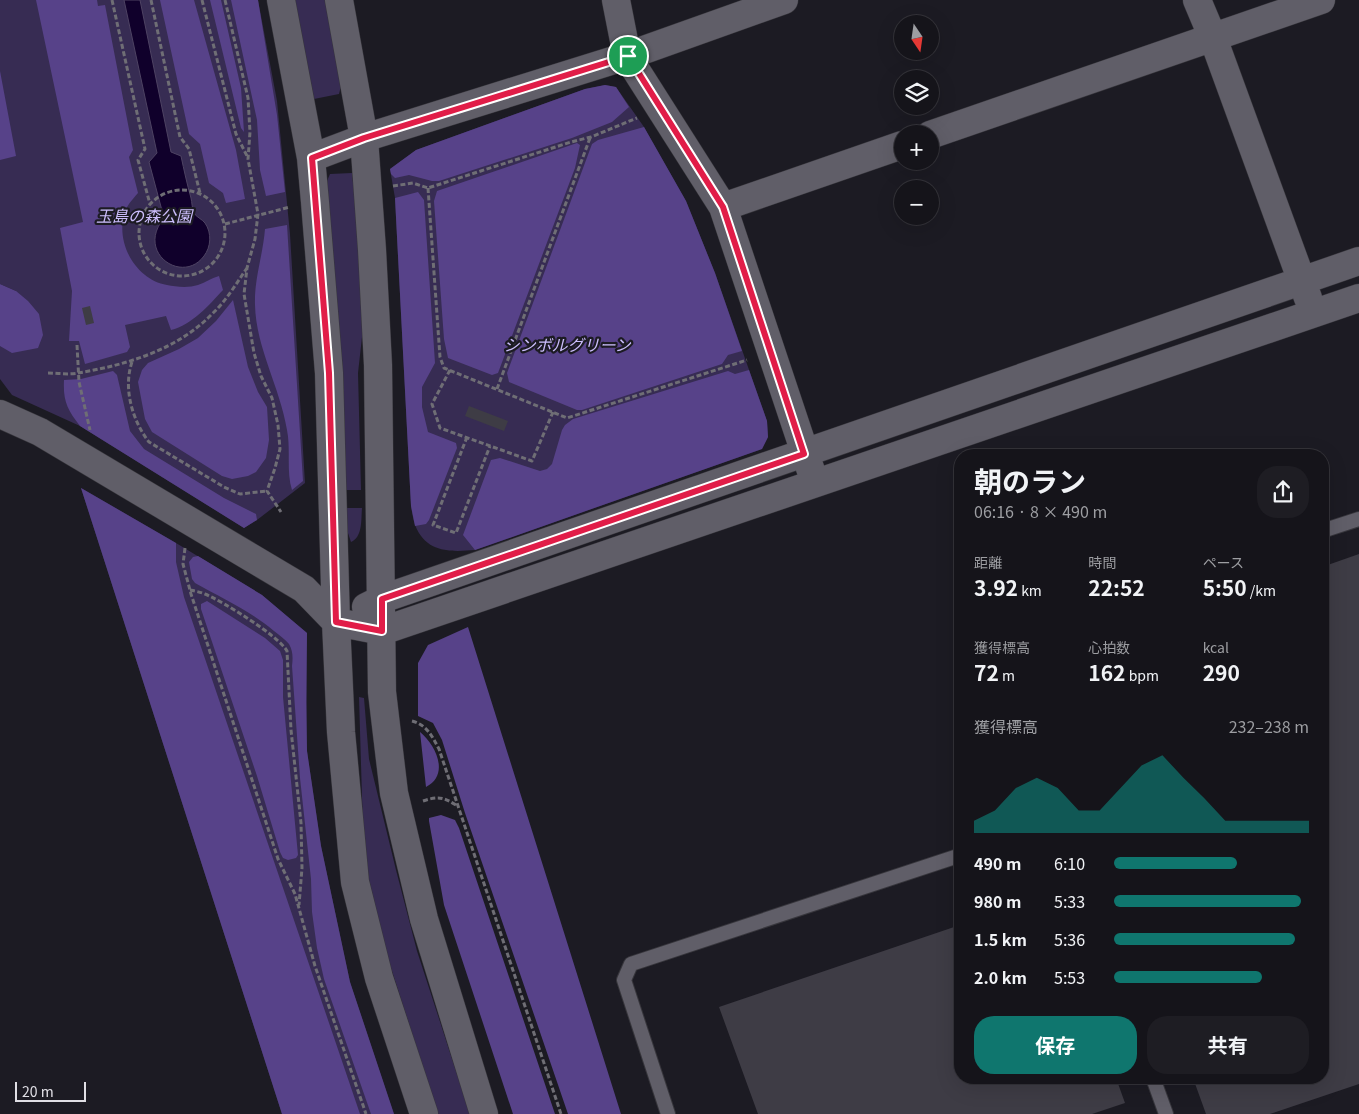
<!DOCTYPE html>
<html lang="ja">
<head>
<meta charset="utf-8">
<style>
	:root { --surface:#15141a; --page:#1e1d23; --text:#f1f3f6; --muted:#9d9ea2; --line:#343339; --accent:#0f766e }
	body { margin:0; font-family:Georgia,"Noto Sans JP",serif; background:var(--page); color:var(--text); height:100vh; display:flex; flex-direction:column; font-size:19px; white-space:nowrap }
	* { box-sizing:border-box; margin:0 }
	p { font-size:16px; color:var(--muted) }
	.icon { flex:none; width:28px; height:28px; fill:none; stroke:currentColor; stroke-width:2; stroke-linecap:round; stroke-linejoin:round }
	.map { position:relative; flex:1; overflow:hidden }
	.side { position:absolute; left:954px; top:449px; width:375px; height:635px; display:flex; flex-direction:column; background:var(--surface); border-radius:20px; box-shadow:0 5px 20px #0002,0 0 0 1px var(--line) }
	.side>* { flex:none }
	.needle { width:32px; rotate:167deg }
	.tools { position:absolute; left:894px; top:15px; display:grid; gap:10px }
	.tools a { display:grid; place-items:center; width:45px; height:45px; border-radius:50%; background:var(--surface); box-shadow:0 5px 20px #0002,0 0 0 1px var(--line); font-size:25px }
	.scale { position:absolute; left:15px; bottom:12px; width:71px; box-sizing:border-box; padding-left:5px; border:2px solid #e0dfe5; border-top:0; font-size:14px; line-height:18px; white-space:nowrap; color:#e0dfe5; -webkit-text-stroke:4px #1c1b23; paint-order:stroke }
	.pin { position:absolute; display:grid; place-items:center; width:42px; height:42px; color:#fff; margin:-21px; border:2px solid #fff; border-radius:50%; box-shadow:0 1px 5px #0007 }
	.round { display:grid; place-items:center; flex:none; width:52px; height:52px; border-radius:20px; background:var(--page) }
	.head { display:flex; align-items:center; justify-content:space-between; height:85px; padding:0 20px }
	h1 { font-size:28px; font-weight:700; line-height:38px }
	.stats { display:grid; grid-template-columns:repeat(3,1fr); gap:8px; height:85px; padding:5px 20px }
	.stats div { display:grid; align-content:center }
	.stats b { font-size:21px; font-weight:700 }
	.stats small { font-size:14px; font-weight:400 }
	.stats p { font-size:14px }
	.chart { height:140px; padding:10px 20px }
	.chart p { display:flex; justify-content:space-between }
	.chart svg { width:100%; height:90px; margin-top:5px; fill:var(--accent); opacity:.7 }
	.action { display:flex; gap:10px; margin-top:auto; padding:10px 20px }
	.action a { flex:1; height:58px; border-radius:20px; background:var(--accent); color:#fff; font-size:20px; font-weight:700; line-height:58px; text-align:center }
	.action a+a { background:var(--page); color:var(--text) }
	ul { padding:0 20px; list-style:none; font-size:16px }
	li { display:grid; grid-template-columns:80px 60px 1fr; align-items:center; height:38px }
	li i { height:12px; border-radius:6px; background:var(--accent) }
	.map>svg:first-child { display:block }
	.green { fill:#372c53 }
	.forest { fill:#574289 }
	.water { fill:#10002b; stroke:#4e4363 }
	.building { fill:#3e3c45 }
	.lines { fill:none; stroke-linecap:round; stroke-linejoin:round }
	.service-casing { stroke:#37363c; stroke-width:16 }
	.minor-casing { stroke:#37363c; stroke-width:29 }
	.tertiary-casing { stroke:#37363c; stroke-width:29 }
	.path { stroke:#6f6e75; stroke-width:3; stroke-dasharray:5 2.5; stroke-linecap:butt }
	.service { stroke:#605e68; stroke-width:14 }
	.minor { stroke:#605e68; stroke-width:28 }
	.tertiary { stroke:#605e68; stroke-width:28 }
	.route-casing { stroke:#fff; stroke-width:10 }
	.route { stroke:#e11d48; stroke-width:6 }
	.labels { text-anchor:middle; dominant-baseline:central; stroke-width:4.5; stroke-linejoin:round; paint-order:stroke }
	.park-label { font-size:16px; font-style:italic; fill:#cbbdfb; stroke:#1c1b23 }
</style>
</head>
<body>
<div class="map">
<svg width="1359" height="1114" viewBox="0 0 1359 1114">
	<rect width="100%" height="100%" fill="#1c1b23"/>
	<path class="green" d="M0 0H258L277 101 290 234 305 483 257 520 244 528 80 426 12 395 0 379V344L16 291 0 284Z
		M295 0H325L341 86 339 94 314 99Z
		M605 85 616 87 644 127 686 201 715 273 767 421 768 437 762 449 475 550C450 552 426 553 415 525 413 519 412 512 411 506L395 198 390 169 416 150 585 89Z
		M352 173 366 301 358 373 361 490H344L327 181 330 174Z
		M81 488 176 543 262 595 307 633V751L321 846 350 982 394 1114H282Z
		M346 508H362C361 519 363 537 351 542L345 524Z
		M359 697 364 698 369 759 396 870 417 951 470 1114H438L389 962 369 880 363 831Z"/>
	<path class="forest" d="M36 0H97L98 6 105 5 133 150 129 157 138 193C132 200 126 206 124 215 116 245 137 280 167 285 176 287 189 288 198 285 205 283 211 278 219 276L223 290C209 305 192 325 171 330L166 316 125 325 130 347 127 352 85 364 79 341H69L72 291 60 228 83 222Z
		M160 0H194L236 150 245 199 226 203 223 193 209 183 200 144 189 134Z
		M210 0H221L241 88 244 132 241 128Z
		M231 0H258L277 115 285 192 266 196 260 170 257 120Z
		M0 71 16 156 0 160Z
		M605 85 616 87 629 107 612 122 572 138 439 181H432L409 175 395 178 391 174 390 169 416 150 585 89Z
		M644 127 686 201 715 273 742 351 728 355 722 364 582 410H577L509 382 507 373 592 144 598 140Z
		M577 143 580 145 575 168 498 373 492 375 448 358 444 339 434 201 437 191Z
		M418 192 424 200 435 363 422 387V407L428 432 456 443 457 448 429 520 426 524 415 526 411 506 395 198Z
		M287 225 303 481 292 490C286 471 291 450 287 430 280 387 256 348 255 305 254 279 263 255 265 229Z
		M0 284 16 291 28 301 39 314 43 335 38 348 12 353 0 346Z
		M233 300 248 367 258 392 267 407 269 440 266 458 256 472 248 476 232 479 222 476 152 432 145 419 138 382 142 370 148 363 179 349 198 338 216 321Z
		M749 370 767 421 768 437 762 449 475 550 463 535 491 460 500 458 540 471 547 469 552 464 562 430 565 425 573 419 728 371 735 374Z
		M113 371 117 375 130 431 144 449 224 498 256 514 257 520 244 528 80 426C67 409 63 401 64 380L81 379Z
		M81 488 176 543V562L184 597 360 1114H282Z
		M198 556 262 595 307 633 306 702 307 751 321 846 350 982 394 1114H371L324 979 317 948 312 912 311 879 300 778 292 666C293 658 293 651 289 644 285 639 279 635 274 631 250 611 222 598 195 583L192 579 189 562 193 557Z
		M207 601 265 638 280 651 283 660V697L298 855 296 858 288 860 283 858 280 852 257 776 201 609V604Z
		M468 627 621 1114H568L465 813 442 740 433 723 418 716V663L428 645Z
		M420 732C436 745 450 775 426 787Z
		M441 815 455 820 459 828 555 1114H513L444 905 429 821V818Z"/>
	<path class="water" d="M124 0H140L171 152 181 156C184 170 187 184 191 198 192 202 192 209 194 213 196 217 202 219 205 223 212 233 211 247 204 256 183 285 135 253 164 218L149 162 157 153Z"/>
	<path class="building" d="M90 306 94 323 86 325 82 308Z
		M469 406 508 421 504 431 465 416Z
		M1359 554V1084L1270 1114H1206L1193 1078H1322V567Z
		M960 925V1078H1116L1125 1103 1092 1114H758L719 1007Z"/>
	<g class="lines">
		<defs>
			<path id="service" d="M1322 531 1359 519
				M1153 1078 1166 1114
				M668 1114 624 980 631 964 955 857"/>
			<path id="minor" d="M616 0 627 56 784 0"/>
			<path id="tertiary" d="M281 0 311 158 315 202 329 373 336 622 341 732 355 882 379 978 424 1114
				M339 0 364 138 372 250 378 365 382 692 394 793 424 919 484 1114
				M1197 0 1213 38 1308 298
				M930 135 1321 0
				M311 158 364 138 627 56 723 207 811 471
				M723 207 902 145
				M0 414 40 432 304 589 336 622 382 631 1359 298
				M366 607 382 599 1359 261"/>
		</defs>
		<use href="#service" class="service-casing"/>
		<use href="#minor" class="minor-casing"/>
		<use href="#tertiary" class="tertiary-casing"/>
		<path class="path" d="M112 0 145 149 138 160 150 204
			M151 0 180 137 189 149 200 193
			M202 0 236 134 248 158
			M225 0 248 98 250 132 248 159 258 214 255 239 247 268 244 294 254 353 261 376 272 398 278 425 280 449 275 468 267 491 281 512
			M393 186 413 183 428 188 571 142 591 137 637 118
			M428 188 440 357 444 368 567 418 747 360
			M139 233a43 43 0 1 1 86 0a43 43 0 1 1-86 0Z
			M225 224 290 207
			M77 345 79 382 90 430
			M132 362C123 388 132 420 149 442L224 487 240 494 267 491
			M450 370 432 404 440 428 532 461 553 412
			M48 373C58 373 69 375 78 373 126 365 177 350 212 314 226 301 236 284 247 268
			M497 389 590 138
			M467 437 433 525 456 533 490 446
			M185 548 183 564 191 594 278 859 295 894 315 966 366 1114
			M190 590C195 591 200 592 205 594 222 601 279 636 287 651L291 730 301 823 302 868 299 905
			M412 721C427 725 432 736 439 749L561 1114
			M423 801C438 796 443 797 456 805"/>
		<use href="#service" class="service"/>
		<use href="#minor" class="minor"/>
		<use href="#tertiary" class="tertiary"/>
	</g>
	<g class="lines">
		<defs>
			<path id="route" d="M628 56 723 207 804 454 382 599V631L336 622 329 373 312 158 364 138Z"/>
		</defs>
		<use href="#route" class="route-casing"/>
		<use href="#route" class="route"/>
	</g>
	<g class="labels">
		<g class="park-label">
			<text x="144" y="215">玉島の森公園</text>
			<text x="567" y="344">シンボルグリーン</text>
		</g>
	</g>
</svg>
<div class="tools">
<a><svg class="needle" viewBox="-14 -14 28 28"><path d="M0-13l5 13h-10z" fill="#e53935"/><path d="M0 13l5-13h-10z" fill="#9d9ea2"/></svg></a>
<a><svg class="icon" aria-label="layers" viewBox="0 0 24 24"><path d="M12 4l9 5-9 5-9-5zM3 14l9 5 9-5"/></svg></a>
<a>+</a>
<a>−</a>
</div>
<div class="scale">20 m</div>
<div class="pin" style="left:628px;top:56px;background:#1e9e55"><svg class="icon" aria-label="arrive" viewBox="0 0 24 24"><path d="M6 21V4h12l-3 4 3 4H6"/></svg></div>
<section class="side">
<div class="head"><div><h1>朝のラン</h1><p>06:16 · 8 × 490 m</p></div><a class="round"><svg class="icon" aria-label="share" viewBox="0 0 24 24"><path d="M12 15V3M7 8l5-5 5 5M5 13v7h14v-7"/></svg></a></div>
<div class="stats">
<div><p>距離</p><b>3.92<small> km</small></b></div>
<div><p>時間</p><b>22:52</b></div>
<div><p>ペース</p><b>5:50<small> /km</small></b></div>
</div>
<div class="stats">
<div><p>獲得標高</p><b>72<small> m</small></b></div>
<div><p>心拍数</p><b>162<small> bpm</small></b></div>
<div><p>kcal</p><b>290</b></div>
</div>
<div class="chart"><p><span>獲得標高</span>232–238 m</p>
<svg viewBox="0 0 160 44" preserveAspectRatio="none"><path d="M0 44V38L10 33L20 22L30 17L40 22L50 33L60 33L70 22L80 11L90 6L100 17L110 27L120 38L130 38L140 38L150 38L160 38V44z"/></svg>
</div>
<ul>
<li><b>490 m</b>6:10<i style="width:63%"></i></li>
<li><b>980 m</b>5:33<i style="width:96%"></i></li>
<li><b>1.5 km</b>5:36<i style="width:93%"></i></li>
<li><b>2.0 km</b>5:53<i style="width:76%"></i></li>
</ul>
<div class="action"><a>保存</a><a>共有</a></div>
</section>
</div>
</body>
</html>
